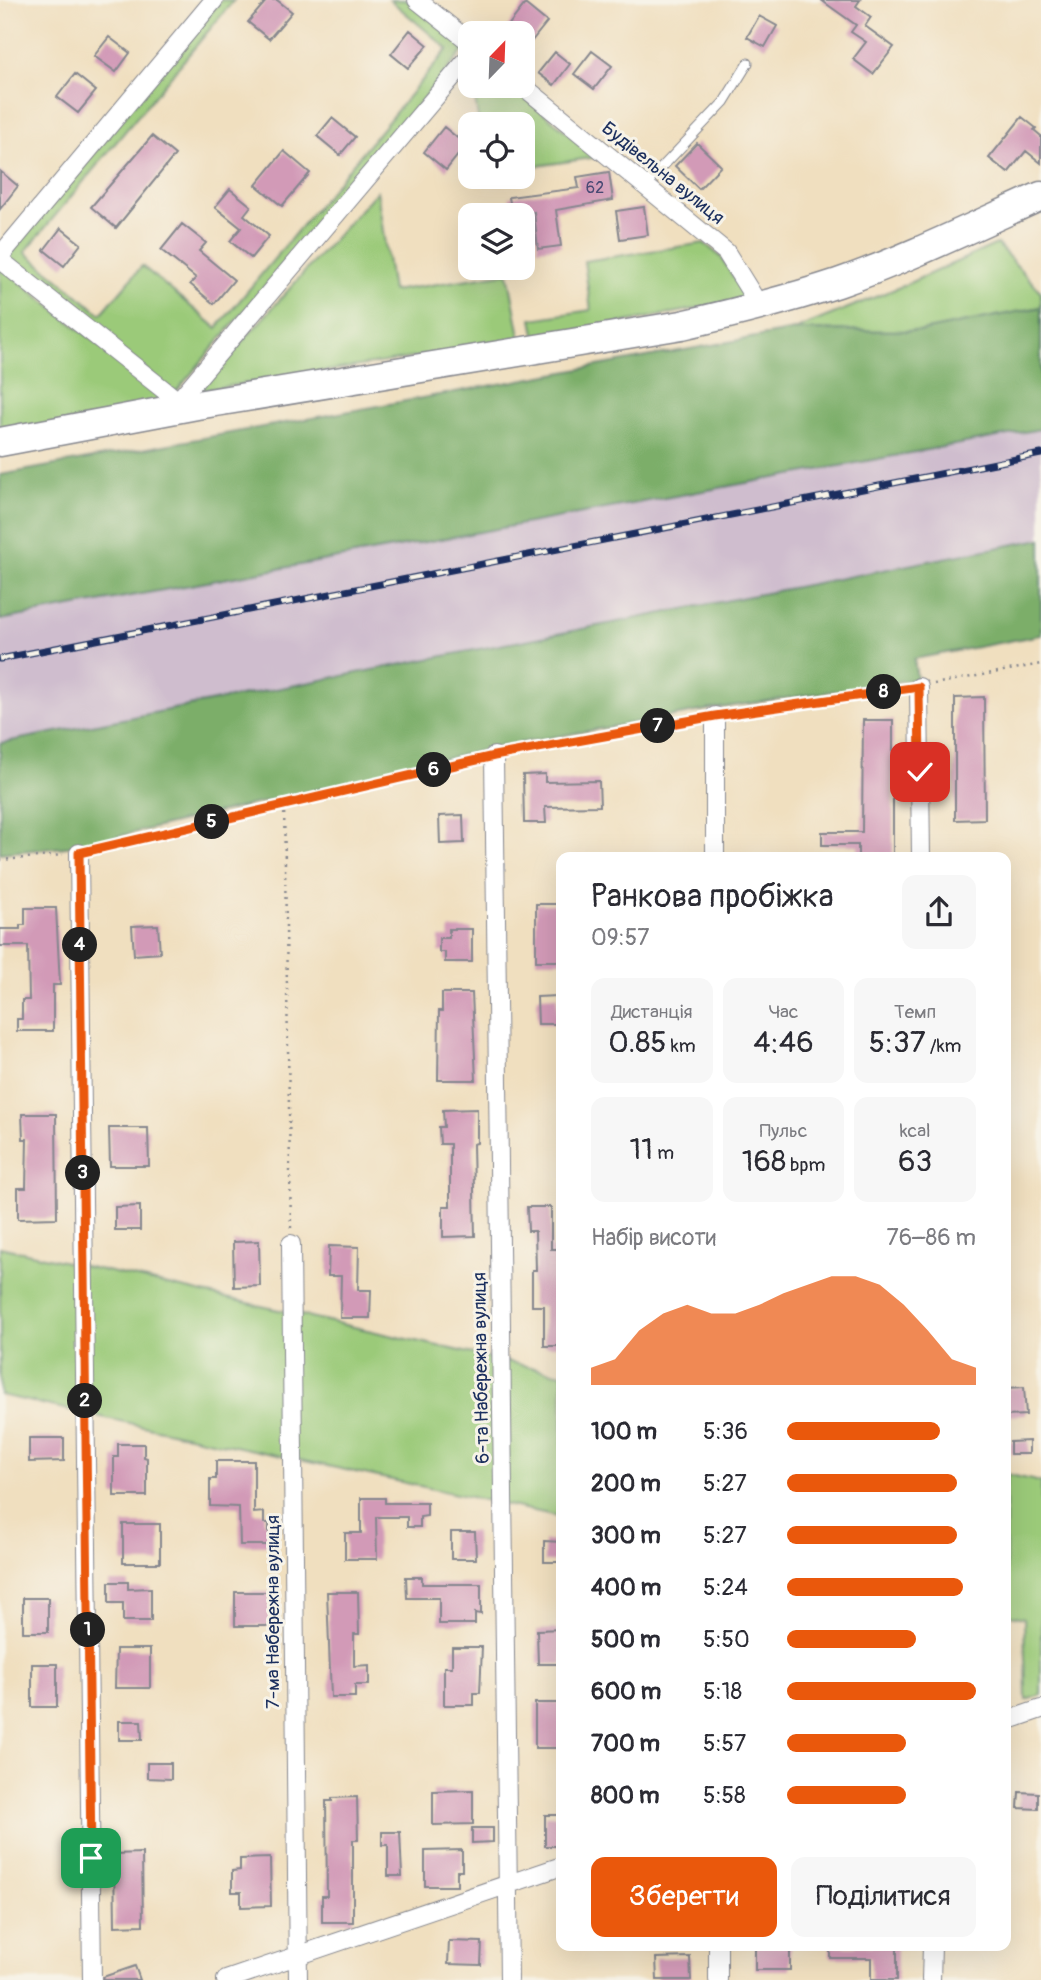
<!DOCTYPE html>
<html lang="uk">
<head>
<meta charset="utf-8">
<style>
	:root { --surface:#fff; --page:#f7f7f7; --text:#2b2b33; --muted:#7c7c81; --accent:#ea580c }
	body { margin:0; font-family:Pangolin,sans-serif; background:var(--page); color:var(--text); height:100vh; display:flex; flex-direction:column; font-size:26px; white-space:nowrap }
	* { box-sizing:border-box; margin:0 }
	p { font-size:23px; color:var(--muted) }
	.icon { flex:none; width:38px; height:38px; fill:none; stroke:currentColor; stroke-width:2; stroke-linecap:round; stroke-linejoin:round }
	.map { position:relative; flex:1; overflow:hidden }
	.details { position:absolute; left:556px; top:852px; width:455px; height:1099px; display:flex; flex-direction:column; background:var(--surface); border-radius:14px; box-shadow:0 7px 28px #0002 }
	.details>* { flex:none }
	.needle { width:46px; rotate:23deg }
	.controls { position:absolute; left:458px; top:21px; display:grid; gap:14px }
	.controls a { display:grid; place-items:center; width:77px; height:77px; border-radius:14px; background:var(--surface); box-shadow:0 7px 28px #0002; font-size:35px }
	.pin { position:absolute; display:grid; place-items:center; width:60px; height:60px; color:#fff; margin:-30px; border-radius:14px; box-shadow:0 4px 10px #0006 }
	.km { position:absolute; width:35px; height:35px; margin:-18px; border-radius:50%; background:#222; color:#fff; font-size:19px; line-height:35px; text-align:center }
	.round { display:grid; place-items:center; flex:none; width:74px; height:74px; border-radius:14px; background:var(--page) }
	.summary { display:flex; align-items:center; justify-content:space-between; height:119px; padding:0 35px }
	h1 { font-size:32px; font-weight:600; line-height:52px }
	.figures { display:grid; grid-template-columns:repeat(3,1fr); gap:10px; height:119px; padding:7px 35px }
	.figures div { display:grid; align-content:center; border-radius:14px; background:var(--page); text-align:center }
	.figures b { font-size:30px; font-weight:600 }
	.figures small { font-size:19px; font-weight:400 }
	.figures p { font-size:19px }
	.chart { height:196px; padding:14px 35px }
	.chart p { display:flex; justify-content:space-between }
	.chart svg { width:100%; height:126px; margin-top:7px; fill:var(--accent); opacity:.7 }
	.action { display:flex; gap:14px; margin-top:auto; padding:14px 35px }
	.action a { flex:1; height:80px; border-radius:14px; background:var(--accent); color:#fff; font-size:28px; font-weight:600; line-height:80px; text-align:center }
	.action a+a { background:var(--page); color:var(--text) }
	ul { padding:0 35px; list-style:none; font-size:23px }
	li { display:grid; grid-template-columns:112px 84px 1fr; align-items:center; height:52px }
	li i { height:18px; border-radius:9px; background:var(--accent) }
	.map>svg:first-child { display:block }
	.industrial { fill:#cfbdce }
	.green { fill:#9bca79; stroke:#5b7c6c; stroke-width:2 }
	.forest { fill:#7cae69; stroke:#4c6e64; stroke-width:2 }
	.building { fill:#d29ab7 }
	.lines { fill:none; stroke-linecap:round; stroke-linejoin:round }
	.service-casing { stroke:#86878e; stroke-width:11 }
	.minor-casing { stroke:#86878e; stroke-width:20 }
	.primary-casing { stroke:#86878e; stroke-width:31 }
	.path { stroke:#86878e; stroke-width:2.5; stroke-dasharray:2 5; stroke-linecap:butt }
	.service { stroke:#fff; stroke-width:9 }
	.minor { stroke:#fff; stroke-width:18 }
	.primary { stroke:#fff; stroke-width:28 }
	.rail-casing { stroke:#1b2f5e; stroke-width:7 }
	.rail { stroke:#f7f3e8; stroke-width:4.5; stroke-dasharray:13; stroke-linecap:butt }
	.route-casing { stroke:#fff; stroke-width:14 }
	.route { stroke:#ea580c; stroke-width:9 }
	.labels { text-anchor:middle; dominant-baseline:central; stroke-width:6; stroke-linejoin:round; paint-order:stroke }
	.number-label { font-size:16px; fill:#494a74 }
	.street-label { font-size:19px; fill:#1b2f5e; stroke:#f7f3e8 }
</style>
</head>
<body>
<div class="map">
<svg width="1041" height="1980" viewBox="0 0 1041 1980">
	<rect width="100%" height="100%" fill="#f7f3e8"/>
	<filter id="ink" filterUnits="userSpaceOnUse"><feTurbulence type="fractalNoise" baseFrequency=".0143" numOctaves="2"/><feDisplacementMap in="SourceGraphic" scale="14" xChannelSelector="R" yChannelSelector="G"/><feConvolveMatrix kernelMatrix="1 2 1 2 8 2 1 2 1" color-interpolation-filters="sRGB"/></filter>
	<filter id="wash" filterUnits="userSpaceOnUse"><feTurbulence type="fractalNoise" baseFrequency=".00686" numOctaves="4" result="noise"/><feDisplacementMap in="SourceGraphic" scale="28" xChannelSelector="R" yChannelSelector="G"/><feGaussianBlur stdDeviation="1.57" result="paint"/><feColorMatrix in="noise" values="0 0 0 0 0 0 0 0 0 0 0 0 0 0 0 0 0 1.4 0 .05"/><feComposite in="paint" operator="in"/></filter>
	<g filter="url(#wash)">
		<rect width="100%" height="100%" fill="#f0dfbf"/>
		<path class="industrial" d="M1041 429V539L0 743V620Z"/>
		<path class="green" d="M221 0H234L25 252 101 314 142 266 217 328 448 49 390 0H407L466 48 175 393 5 258Z
			M473 86H511L597 157 523 168V124H479Z
			M377 191 392 291 508 273 521 341 198 391Z
			M704 243 721 257 747 299 536 339 532 319 591 310 584 261Z
			M997 244 1041 292V307L922 331 794 330 900 287Z
			M0 266 173 404 0 434Z
			M0 1247 562 1374V1517L0 1395Z
			M1006 1474 1041 1482V1695L1026 1700 1024 1618 1006 1614Z"/>
		<path class="forest" d="M1041 307V429L0 620V475L794 330 922 331Z
			M1041 539V635L914 659 917 679 713 709 492 748 78 846 0 853V743Z"/>
		<g id="blocks">
			<path class="building" d="M267 0H277L292 12 269 39 248 22Z
				M821 0H860L856 6 871 17 865 26 894 47 873 74 853 59 866 42 851 32 856 25Z
				M525 4 547 22 523 52V33H515L507 27Z
				M759 16 777 26 765 47 747 37Z
				M410 30 428 45 408 68 391 54Z
				M109 37 130 53 116 72 94 56Z
				M592 51 612 66 594 89 574 74Z
				M555 52 570 64 554 85 538 73Z
				M75 74 96 91 78 113 57 97Z
				M1022 117 1036 128 1034 130 1041 136V163L1026 151 1008 173 989 158Z
				M332 118 355 137 340 155 317 136Z
				M444 127 466 145 446 170 424 152Z
				M152 136 175 155 116 228 91 207Z
				M697 143 721 166 699 189 675 166Z
				M284 151 310 173 282 206 256 185Z
				M0 171 18 186 0 209Z
				M609 172 613 200 556 210 561 246 538 249 534 212 512 215 509 197 579 188 577 177Z
				M230 189 251 206 244 215 269 236 251 258 230 241 241 228 215 207Z
				M644 207 648 235 620 239 616 211Z
				M182 224 206 243 199 251 234 280 214 304 190 284 196 278 161 250Z
				M61 228 81 244 64 266 44 250Z
				M984 697 985 819 955 820V698Z
				M863 720H893V858H858V845H822V832H862Z
				M545 774V782L599 781 600 806 545 807 546 823H524L523 775Z
				M463 815 464 843 440 844 439 816Z
				M536 904H562V961H536Z
				M25 908H56L60 985H53V1031H17V1019H22V1000H29L28 946H0V929H20V925H25Z
				M158 925 160 953 134 955 132 926Z
				M449 929H472V962H445V952H439V938H449Z
				M442 993H472L476 1080H438L439 1011H442Z
				M557 996 558 1024H538L537 997Z
				M477 1109V1143L473 1144 475 1236 443 1237V1206H450V1144H440L439 1127H444L443 1110Z
				M22 1114H56L57 1218 18 1219V1188H26L27 1139H23Z
				M109 1128H148L149 1166H110Z
				M140 1206V1230H115V1207Z
				M527 1207H551V1249H559V1270H562V1346H544V1306H532V1270H536L535 1231H528Z
				M259 1241 260 1286 234 1287 233 1242Z
				M329 1246 359 1247 358 1290H371L370 1318H340L341 1276H328Z
				M1024 1387 1026 1415 1006 1416V1388Z
				M29 1438H64V1461L29 1462Z
				M1029 1441V1454H1010V1442Z
				M118 1444H144V1457L147 1458V1496H114V1457H118Z
				M216 1461H254V1513L264 1512V1523H269V1545H240L239 1507 210 1506V1479H216Z
				M361 1498H385V1503H427V1516L420 1517V1527H407V1517H376L377 1559H345V1533H361Z
				M123 1524H160V1563H123Z
				M451 1532H475L476 1559H451Z
				M544 1541 562 1542V1562H544Z
				M406 1577H422V1584H481V1614L475 1613V1624H439V1598H407Z
				M109 1582H128V1589L151 1588V1621H123V1603H109Z
				M235 1592H270V1626H235Z
				M327 1592H358L359 1634H354V1666L369 1665V1685H355V1697H331Z
				M23 1598H48V1632H23Z
				M562 1629V1664H538L537 1630Z
				M452 1647H482L480 1693H474V1705H444V1667H452Z
				M116 1649H150V1688H115Z
				M32 1664H57V1707H32Z
				M535 1703H562V1748H535Z
				M119 1721H141L142 1740H119Z
				M147 1763H171V1779L147 1778Z
				M473 1790V1824L433 1825V1791Z
				M1019 1792 1038 1793V1809L1018 1808Z
				M357 1797 358 1840H353V1922H322V1896H327L326 1801H332V1798Z
				M545 1815H562V1846H545Z
				M472 1828H493V1842L472 1843Z
				M382 1832H400L402 1876H388V1845H382Z
				M462 1850V1871H457V1886H425V1851Z
				M142 1853 143 1925 115 1926 114 1854Z
				M270 1858 271 1906 241 1907V1892H232V1871L240 1870V1859Z
				M449 1941 482 1942 481 1965 448 1964Z
				M755 1946H790V1970H755Z
				M830 1946H897V1980H871V1958H830Z
				M690 1957 691 1980H657L656 1958Z
				M135 1966 140 1980H103V1977Z"/>
		</g>
	</g>
	<g filter="url(#ink)">
		<use href="#blocks" fill-opacity="0" stroke="#86878e" stroke-width="2"/>
		<g class="lines">
			<defs>
				<path id="service" d="M645 185 724 102 748 63"/>
				<path id="minor" d="M417 0 471 43
					M523 86 726 252 760 307
					M0 256 214 0
					M0 260 178 401 189 403
					M178 401 471 55
					M919 687 921 858
					M715 716V858
					M494 756 509 1980
					M79 853 92 1980
					M291 1244 298 1980
					M1006 1721 1041 1709
					M718 1946V1980
					M226 1980 562 1866
					M931 1980 932 1946"/>
				<path id="primary" d="M0 442 197 405 682 325C734 313 787 300 838 283 907 259 974 226 1041 196"/>
			</defs>
			<use href="#service" class="service-casing"/>
			<use href="#minor" class="minor-casing"/>
			<use href="#primary" class="primary-casing"/>
			<path class="path" d="M934 684 1041 664
				M730 714 904 689
				M509 753 699 719
				M284 806 291 1230
				M94 850 479 759
				M0 860 63 855"/>
			<use href="#service" class="service"/>
			<use href="#minor" class="minor"/>
			<use href="#primary" class="primary"/>
			<defs>
				<path id="rail" d="M0 659 1041 454"/>
			</defs>
			<use href="#rail" class="rail-casing"/>
			<use href="#rail" class="rail"/>
		</g>
	</g>
	<g class="lines" filter="url(#ink)">
		<defs>
			<path id="route" d="M91 1858 79 853 494 756 715 716 919 687 920 772"/>
		</defs>
		<use href="#route" class="route-casing"/>
		<use href="#route" class="route"/>
	</g>
	<g class="labels">
		<g class="number-label">
			<text x="595" y="188">62</text>
		</g>
		<g class="street-label">
			<text transform="translate(663 173) rotate(39)">Будівельна вулиця</text>
			<text transform="translate(481 1368) rotate(-91)">6-та Набережна вулиця</text>
			<text transform="translate(273 1612) rotate(-90)">7-ма Набережна вулиця</text>
		</g>
	</g>
</svg>
<div class="controls">
<a><svg class="needle" viewBox="-14 -14 28 28"><path d="M0-13l5 13h-10z" fill="#e53935"/><path d="M0 13l5-13h-10z" fill="#7c7c81"/></svg></a>
<a><svg class="icon" aria-label="locate" viewBox="0 0 24 24"><circle cx="12" cy="12" r="6"/><path d="M12 2v4M12 18v4M2 12h4M18 12h4"/></svg></a>
<a><svg class="icon" aria-label="layers" viewBox="0 0 24 24"><path d="M12 4l9 5-9 5-9-5zM3 14l9 5 9-5"/></svg></a>
</div>
<div class="pin" style="left:91px;top:1858px;background:#1e9e55"><svg class="icon" aria-label="arrive" viewBox="0 0 24 24"><path d="M6 21V4h12l-3 4 3 4H6"/></svg></div>
<div class="pin" style="left:920px;top:772px;background:#d93025"><svg class="icon" aria-label="check" viewBox="0 0 24 24"><path d="M5 12l5 5 9-10"/></svg></div>
<b class="km" style="left:88px;top:1630px">1</b>
<b class="km" style="left:85px;top:1401px">2</b>
<b class="km" style="left:83px;top:1173px">3</b>
<b class="km" style="left:80px;top:945px">4</b>
<b class="km" style="left:212px;top:822px">5</b>
<b class="km" style="left:434px;top:770px">6</b>
<b class="km" style="left:658px;top:726px">7</b>
<b class="km" style="left:884px;top:692px">8</b>
<section class="details">
<div class="summary"><div><h1>Ранкова пробіжка</h1><p>09:57</p></div><a class="round"><svg class="icon" aria-label="share" viewBox="0 0 24 24"><path d="M12 15V3M7 8l5-5 5 5M5 13v7h14v-7"/></svg></a></div>
<div class="figures">
<div><p>Дистанція</p><b>0.85<small> km</small></b></div>
<div><p>Час</p><b>4:46</b></div>
<div><p>Темп</p><b>5:37<small> /km</small></b></div>
</div>
<div class="figures">
<div><b>11<small> m</small></b></div>
<div><p>Пульс</p><b>168<small> bpm</small></b></div>
<div><p>kcal</p><b>63</b></div>
</div>
<div class="chart"><p><span>Набір висоти</span>76–86 m</p>
<svg viewBox="0 0 160 44" preserveAspectRatio="none"><path d="M0 44V38L10 35L20 25L30 19L40 16L50 19L60 19L70 16L80 12L90 9L100 6L110 6L120 9L130 16L140 25L150 35L160 38V44z"/></svg>
</div>
<ul>
<li><b>100 m</b>5:36<i style="width:81%"></i></li>
<li><b>200 m</b>5:27<i style="width:90%"></i></li>
<li><b>300 m</b>5:27<i style="width:90%"></i></li>
<li><b>400 m</b>5:24<i style="width:93%"></i></li>
<li><b>500 m</b>5:50<i style="width:68%"></i></li>
<li><b>600 m</b>5:18<i style="width:100%"></i></li>
<li><b>700 m</b>5:57<i style="width:63%"></i></li>
<li><b>800 m</b>5:58<i style="width:63%"></i></li>
</ul>
<div class="action"><a>Зберегти</a><a>Поділитися</a></div>
</section>
</div>
</body>
</html>
